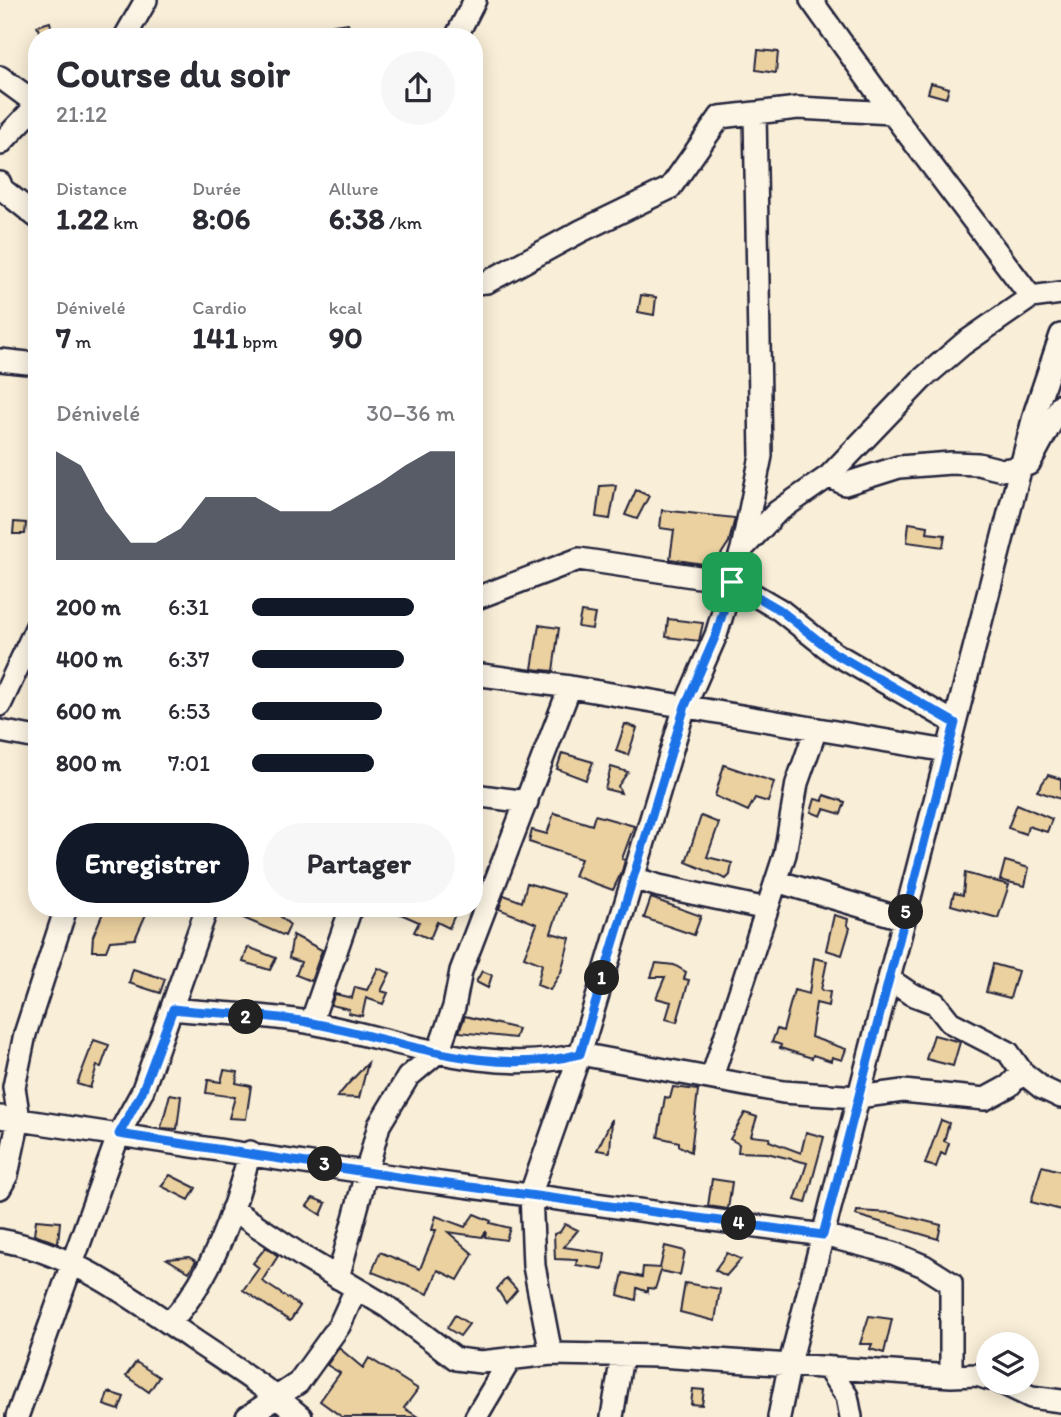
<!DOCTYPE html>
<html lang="fr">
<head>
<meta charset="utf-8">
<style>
	:root { --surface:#fff; --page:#f7f7f7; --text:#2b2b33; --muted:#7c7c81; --accent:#111827 }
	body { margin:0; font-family:Itim,sans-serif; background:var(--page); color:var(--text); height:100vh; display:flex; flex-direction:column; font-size:26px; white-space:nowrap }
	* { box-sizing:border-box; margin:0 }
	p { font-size:23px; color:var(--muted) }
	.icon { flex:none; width:38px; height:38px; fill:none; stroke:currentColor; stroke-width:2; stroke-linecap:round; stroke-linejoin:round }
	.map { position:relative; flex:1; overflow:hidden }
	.sheet { position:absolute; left:28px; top:28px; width:455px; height:889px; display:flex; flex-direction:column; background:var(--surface); border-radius:28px; box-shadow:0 4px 18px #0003 }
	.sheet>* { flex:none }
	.tools { position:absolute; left:976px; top:1332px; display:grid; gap:14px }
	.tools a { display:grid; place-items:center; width:63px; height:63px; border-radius:50%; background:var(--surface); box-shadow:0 4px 18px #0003; font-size:35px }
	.pin { position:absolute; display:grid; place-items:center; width:60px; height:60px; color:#fff; margin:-30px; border-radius:14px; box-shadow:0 4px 10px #0006 }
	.km { position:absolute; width:35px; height:35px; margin:-18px; border-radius:50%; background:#222; color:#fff; font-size:19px; line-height:35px; text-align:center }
	.round { display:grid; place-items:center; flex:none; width:74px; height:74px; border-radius:37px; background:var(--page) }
	.headline { display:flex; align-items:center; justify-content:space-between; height:119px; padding:0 28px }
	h1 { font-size:38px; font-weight:800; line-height:52px }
	.stats { display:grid; grid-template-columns:repeat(3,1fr); gap:10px; height:119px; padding:7px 28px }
	.stats div { display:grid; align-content:center }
	.stats b { font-size:30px; font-weight:800 }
	.stats small { font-size:19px; font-weight:400 }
	.stats p { font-size:19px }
	.chart { height:196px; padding:14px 28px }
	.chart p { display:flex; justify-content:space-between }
	.chart svg { width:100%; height:126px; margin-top:7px; fill:var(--accent); opacity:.7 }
	.button { display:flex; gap:14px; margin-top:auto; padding:14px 28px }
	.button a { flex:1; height:80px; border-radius:42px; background:var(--accent); color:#fff; font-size:28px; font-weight:800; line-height:80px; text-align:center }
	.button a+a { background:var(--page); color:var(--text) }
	ul { padding:0 28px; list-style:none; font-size:23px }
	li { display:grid; grid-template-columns:112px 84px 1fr; align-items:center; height:52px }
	li i { height:18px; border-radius:9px; background:var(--accent) }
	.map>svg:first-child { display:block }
	.building { fill:#ebd1a0; stroke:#22223b; stroke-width:2 }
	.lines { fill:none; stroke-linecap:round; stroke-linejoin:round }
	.minor-casing { stroke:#22223b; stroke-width:26 }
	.minor { stroke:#fcf5e5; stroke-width:21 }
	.route-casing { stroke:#fff; stroke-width:14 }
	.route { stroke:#1a73e8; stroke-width:9 }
</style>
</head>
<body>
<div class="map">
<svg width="1061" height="1417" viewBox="0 0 1061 1417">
	<rect width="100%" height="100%" fill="#f9eed7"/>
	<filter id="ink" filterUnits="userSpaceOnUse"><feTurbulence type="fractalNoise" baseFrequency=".0143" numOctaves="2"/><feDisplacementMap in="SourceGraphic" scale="14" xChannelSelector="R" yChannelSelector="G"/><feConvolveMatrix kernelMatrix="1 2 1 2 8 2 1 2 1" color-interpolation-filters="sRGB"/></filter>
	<g filter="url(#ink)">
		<path class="building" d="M50 22 54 37H41L37 26Z
			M348 23 350 34 334 35 333 25Z
			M758 50 778 52 776 73 756 70Z
			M931 83 949 88 946 98 928 93Z
			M641 295 656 297 654 315 638 312Z
			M616 485 610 519 596 517 600 486Z
			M636 490 649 496 637 519 625 515Z
			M662 510 735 518 729 542 720 556 723 567 670 559 674 530 660 528Z
			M14 522 26 523 25 534H13Z
			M909 523 928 526 927 533 945 535 943 547 907 542Z
			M581 612 595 614 592 629 578 627Z
			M668 619 703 623 699 641 666 637Z
			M539 625 559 628 553 671 532 669Z
			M625 724 637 728 628 755 616 751Z
			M562 753 593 762 586 780 557 769Z
			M724 765 774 782 768 802 755 798 748 811 715 796Z
			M611 767 628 772 618 786 621 793 605 789Z
			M1048 775 1061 779V799L1037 791Z
			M824 795 845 802 841 814 824 809 821 816 811 812 815 799 823 801Z
			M1017 804 1052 819 1047 832 1028 826 1026 834 1008 828Z
			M554 813 592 825 595 815 634 826 622 859 625 860 622 871 613 890 574 876 581 859 529 842 532 830 547 834Z
			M701 816 719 823 707 857 732 863 730 875 726 879 686 862Z
			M1005 861 1029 868 1025 886 1000 880Z
			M965 873 1009 885 998 918 951 905 954 893 963 895Z
			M527 883 564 894 551 933 570 938 561 972 550 990 537 985 542 964 524 957 537 924 499 909 504 895 522 902Z
			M651 898 701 916 694 935 644 918Z
			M105 908H146L147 912 135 939 110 941 106 951H92L93 936Z
			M220 908H261L279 915 290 925 285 936Z
			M387 908H458L449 928 437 922 430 939 414 932 419 922Z
			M834 915 848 919 847 925 850 928 842 955 826 950Z
			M293 935 322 950 311 981 296 975 301 962 289 958Z
			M248 947 276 958 270 970 243 962Z
			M814 958 827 961 821 990 830 992 828 1006 816 1003 811 1037 846 1049 842 1060 832 1057 831 1061 813 1055 812 1058 780 1048 781 1045 772 1042 777 1029 783 1031 794 990 809 994Z
			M656 963 674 965 686 972 684 979 689 980 677 1022 666 1019 671 1002 656 998 665 977H651Z
			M993 964 1018 971 1010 998 986 992Z
			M378 968 390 973 381 991 388 993 383 1004 366 998 362 1016 348 1013 349 1009 331 1005 335 994 352 998 355 987 367 990Z
			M133 969 165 979 160 993 129 983Z
			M482 971 492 975 488 988 476 982Z
			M465 1016 518 1029 515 1038 459 1032Z
			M934 1035 960 1042 953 1066 926 1059Z
			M94 1040 109 1045 101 1067 97 1066 90 1088 77 1084Z
			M368 1063 359 1098 337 1097 348 1084Z
			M224 1070 238 1072 236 1083 251 1086 246 1119 229 1118 235 1097 206 1093 208 1080 221 1082Z
			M673 1087 698 1090 691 1152 679 1146V1142L658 1137 665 1097 670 1098Z
			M170 1094 181 1096 177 1129 161 1128Z
			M745 1113 757 1117 751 1136 770 1138 769 1141 801 1153 806 1132 824 1137 806 1203 795 1200 807 1163 767 1153 738 1152 739 1144 730 1139Z
			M612 1119 610 1152 597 1150Z
			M941 1120 949 1123 944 1141 949 1143 945 1155 941 1153 936 1167 925 1164Z
			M1042 1166 1061 1171V1210L1031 1202Z
			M170 1175 196 1188 189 1200 161 1186Z
			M712 1179 732 1182 728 1209 708 1206Z
			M313 1198 326 1203 321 1215 307 1206Z
			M857 1211 893 1213 941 1225 938 1239 856 1215Z
			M474 1214 491 1221 490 1223 510 1228 506 1240 485 1237 486 1231 482 1237 448 1232 473 1254 458 1280 438 1270 428 1294 372 1272 380 1252 420 1269 436 1230H432L436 1216 465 1227Z
			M36 1220 60 1222 58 1243 34 1235Z
			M565 1224 578 1230 564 1247 605 1253 603 1269 576 1265 577 1260 555 1259 554 1234 560 1232Z
			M665 1246 685 1251 680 1275 661 1271 655 1289 648 1288V1292L637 1288 636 1300 618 1295 623 1273 642 1277 643 1267 660 1268Z
			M266 1247 278 1256 262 1281 300 1306 290 1321 243 1290 259 1268 253 1263Z
			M727 1253 741 1259 726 1276 715 1270Z
			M189 1257 196 1261 189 1272 167 1259Z
			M506 1278 517 1290 506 1303 497 1289Z
			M685 1283 720 1289 715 1321 680 1312Z
			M455 1315 469 1324 460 1336 447 1328Z
			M869 1316 892 1319 884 1353 870 1349 872 1344H860Z
			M339 1348 363 1368 369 1358 418 1389 404 1408 418 1417H342L320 1401 340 1373 327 1365Z
			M136 1362 159 1377 149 1392 126 1376Z
			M693 1389 704 1390 702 1405 691 1404Z
			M108 1392 124 1397 119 1410 104 1405Z"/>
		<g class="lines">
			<defs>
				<path id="minor" d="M811 0 892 113 1031 297
					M125 37 146 0
					M456 37 475 0
					M0 77 37 104
					M0 144 37 105
					M0 183 2 189 37 217
					M474 283 487 282 581 231 670 188 720 117 798 108 892 113
					M0 360 37 364
					M829 476 845 484 899 467 951 463 978 464 1002 470 1021 467 1029 464 1061 405
					M742 549 761 456 755 113
					M474 599 579 559 732 582 780 610 834 653 955 723
					M474 674 570 687 947 751
					M0 705 37 626
					M0 731 37 738
					M474 795 527 802
					M633 878 659 886 767 909
					M776 881 904 919
					M889 979 911 994 935 1003 950 1022 1008 1052 1022 1072 1042 1088 1061 1097
					M173 1009C218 1014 267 1014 312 1023 400 1040 491 1078 580 1054L783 1092 858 1097 903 1091 985 1099 1009 1086 1022 1072
					M311 1023 351 908
					M712 1077 785 854 797 783 816 729
					M0 1117 404 1178 823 1235 893 1253 924 1266 951 1283V1376
					M0 1188 7 1175 19 1119 14 1087 25 1034 66 908
					M232 1209 305 1258 386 1306 456 1359 481 1362 551 1354 660 1356 951 1376 977 1375 989 1379
					M0 1240C73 1253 132 1298 192 1339 229 1364 267 1388 301 1417
					M338 1278 379 1125 408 1077 438 1052 454 1007 461 971 570 687
					M169 1323C212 1279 234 1211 250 1152
					M551 1354 534 1266 531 1193 580 1054 685 706 716 635 742 549 777 512 829 476 921 380 963 344 1031 297 1061 293
					M828 1369 847 1396 851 1417
					M1000 1382 1031 1397 1061 1401
					M17 1417 105 1172 119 1134 142 1092 207 908
					M247 1417 298 1383 339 1326 356 1289
					M476 1417 511 1358
					M612 1417 622 1356
					M779 1417 789 1367 1035 412 1061 335"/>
			</defs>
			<use href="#minor" class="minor-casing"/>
			<use href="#minor" class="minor"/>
		</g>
	</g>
	<g class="lines" filter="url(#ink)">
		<defs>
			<path id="route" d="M732 582 780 610 834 653 955 723 823 1235 404 1178 119 1134 142 1092 173 1009C218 1014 267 1014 312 1023 400 1040 490 1078 580 1054L685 706 716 635Z"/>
		</defs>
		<use href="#route" class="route-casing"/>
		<use href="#route" class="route"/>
	</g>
</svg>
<div class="tools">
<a><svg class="icon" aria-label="layers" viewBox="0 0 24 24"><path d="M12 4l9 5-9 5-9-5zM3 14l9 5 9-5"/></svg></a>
</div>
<div class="pin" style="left:732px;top:582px;background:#1e9e55"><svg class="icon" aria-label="arrive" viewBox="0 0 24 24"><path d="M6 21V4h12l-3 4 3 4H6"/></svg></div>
<b class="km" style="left:602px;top:978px">1</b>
<b class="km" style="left:246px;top:1017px">2</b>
<b class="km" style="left:325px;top:1164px">3</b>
<b class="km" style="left:739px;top:1223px">4</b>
<b class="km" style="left:906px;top:912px">5</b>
<section class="sheet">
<div class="headline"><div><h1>Course du soir</h1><p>21:12</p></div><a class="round"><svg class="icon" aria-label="share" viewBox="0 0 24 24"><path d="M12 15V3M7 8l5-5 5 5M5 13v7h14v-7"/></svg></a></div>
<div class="stats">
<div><p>Distance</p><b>1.22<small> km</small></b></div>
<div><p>Durée</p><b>8:06</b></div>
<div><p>Allure</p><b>6:38<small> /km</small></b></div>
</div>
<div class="stats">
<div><p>Dénivelé</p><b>7<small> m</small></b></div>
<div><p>Cardio</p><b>141<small> bpm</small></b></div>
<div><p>kcal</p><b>90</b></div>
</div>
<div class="chart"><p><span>Dénivelé</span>30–36 m</p>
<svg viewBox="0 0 160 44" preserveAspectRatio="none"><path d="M0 44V6L10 11L20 27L30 38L40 38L50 33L60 22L70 22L80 22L90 27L100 27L110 27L120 22L130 17L140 11L150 6L160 6V44z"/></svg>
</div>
<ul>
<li><b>200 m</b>6:31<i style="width:80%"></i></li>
<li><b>400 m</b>6:37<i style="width:75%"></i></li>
<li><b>600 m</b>6:53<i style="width:64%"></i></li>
<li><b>800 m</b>7:01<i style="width:60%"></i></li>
</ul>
<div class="button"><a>Enregistrer</a><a>Partager</a></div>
</section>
</div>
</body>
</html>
